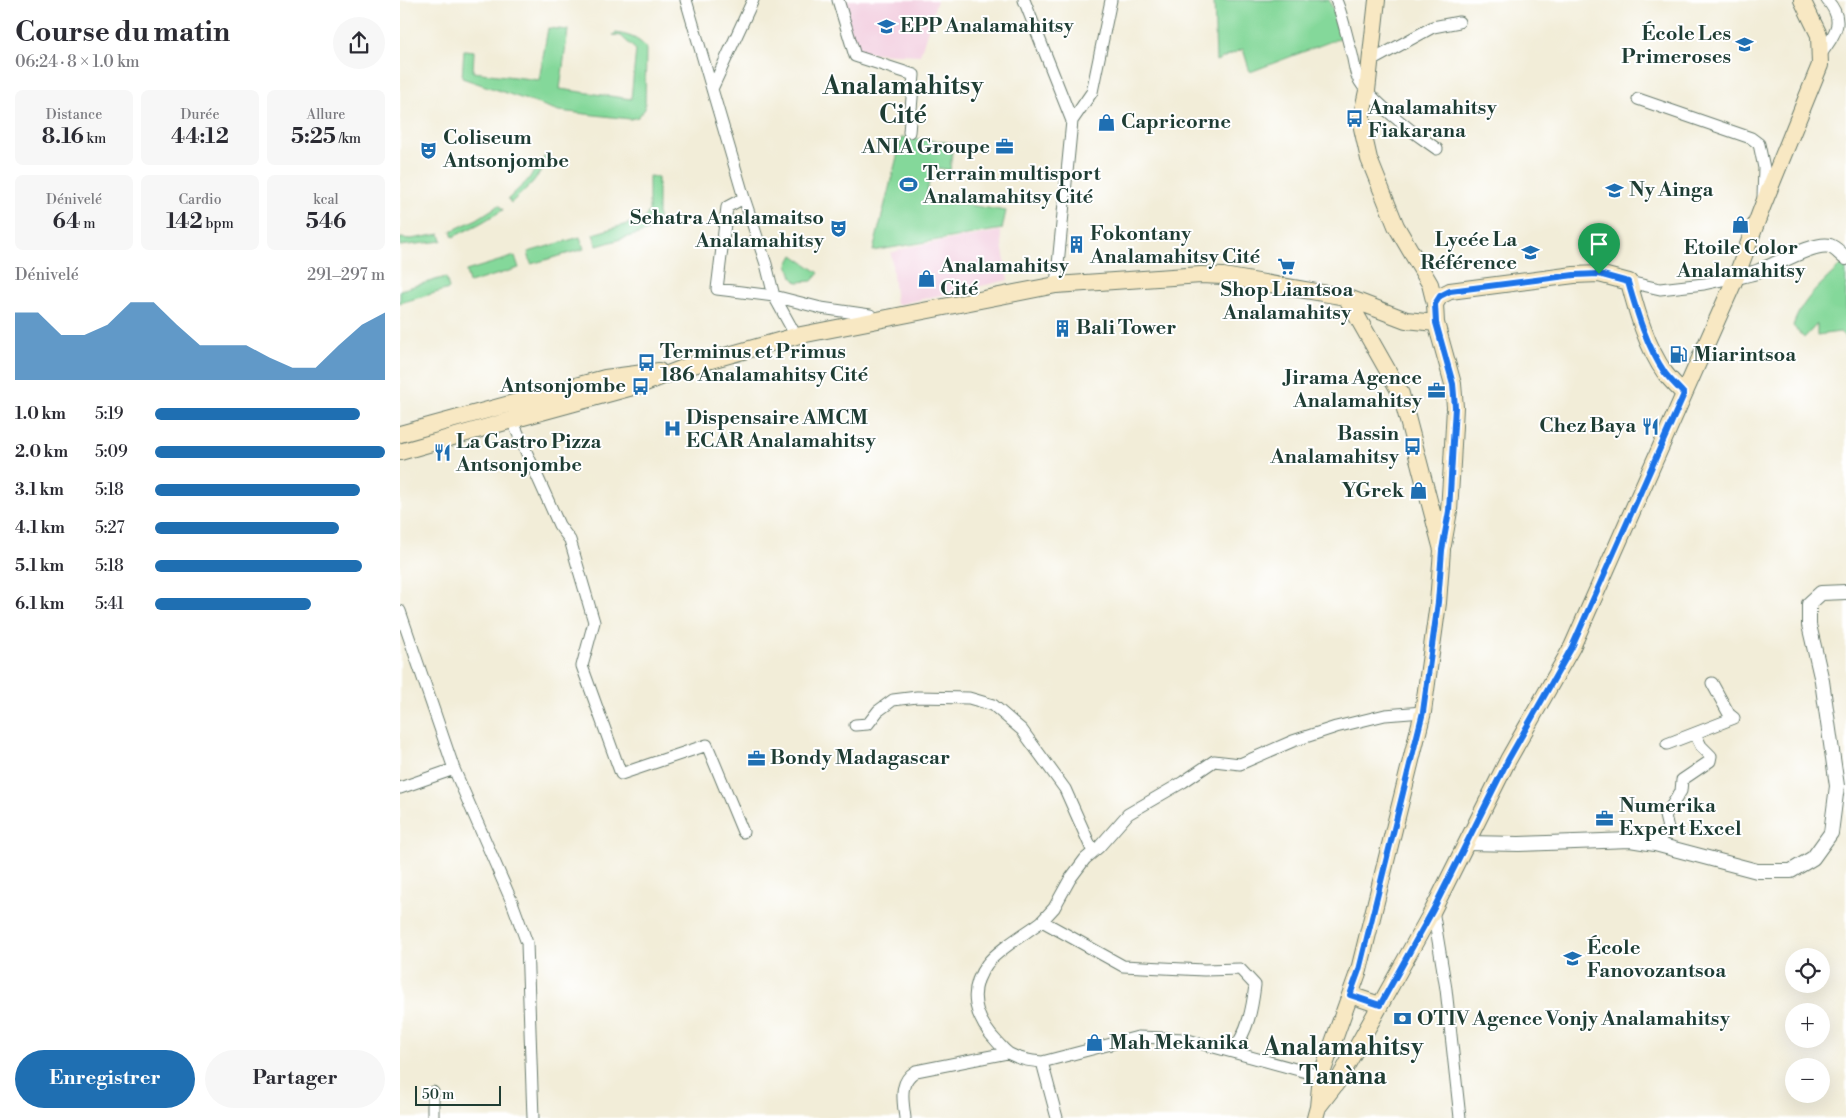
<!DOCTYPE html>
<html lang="fr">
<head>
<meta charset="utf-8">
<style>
	:root { --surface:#fff; --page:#f7f7f7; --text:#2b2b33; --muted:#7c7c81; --accent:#1f6fb2 }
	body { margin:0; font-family:"Libre Bodoni",serif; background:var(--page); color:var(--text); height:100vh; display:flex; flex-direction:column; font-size:19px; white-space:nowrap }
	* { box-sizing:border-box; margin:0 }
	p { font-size:16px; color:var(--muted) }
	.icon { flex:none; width:28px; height:28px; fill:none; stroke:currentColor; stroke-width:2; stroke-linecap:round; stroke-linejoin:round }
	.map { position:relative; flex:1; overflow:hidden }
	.drawer { display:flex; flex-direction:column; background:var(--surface); width:400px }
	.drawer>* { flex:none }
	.tools { position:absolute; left:1385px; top:948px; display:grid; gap:10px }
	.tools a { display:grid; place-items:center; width:45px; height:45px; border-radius:50%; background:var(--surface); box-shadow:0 5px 20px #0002; font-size:25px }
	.scale { position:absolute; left:15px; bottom:12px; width:86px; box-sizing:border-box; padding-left:5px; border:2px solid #1f3d34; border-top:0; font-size:14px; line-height:18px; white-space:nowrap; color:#1f3d34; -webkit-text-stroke:4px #fff; paint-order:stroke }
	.pin { position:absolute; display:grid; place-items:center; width:42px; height:42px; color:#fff; margin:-51px -21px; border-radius:50% 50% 50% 0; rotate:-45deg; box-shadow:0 0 5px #0007 }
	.pin .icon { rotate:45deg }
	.round { display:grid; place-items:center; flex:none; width:52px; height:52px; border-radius:26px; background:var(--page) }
	.headline { display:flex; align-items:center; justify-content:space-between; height:85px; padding:0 15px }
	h1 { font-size:28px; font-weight:700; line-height:38px }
	.figures { display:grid; grid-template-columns:repeat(3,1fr); gap:8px; height:85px; padding:5px 15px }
	.figures div { display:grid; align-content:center; border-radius:8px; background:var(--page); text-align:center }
	.figures b { font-size:21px; font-weight:700 }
	.figures small { font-size:14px; font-weight:400 }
	.figures p { font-size:14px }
	.chart { height:140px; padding:10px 15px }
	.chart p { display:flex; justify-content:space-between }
	.chart svg { width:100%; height:90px; margin-top:5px; fill:var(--accent); opacity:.7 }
	.action { display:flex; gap:10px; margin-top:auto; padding:10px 15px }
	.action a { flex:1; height:58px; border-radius:30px; background:var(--accent); color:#fff; font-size:20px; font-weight:700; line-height:58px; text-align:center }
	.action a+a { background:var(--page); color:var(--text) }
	ul { padding:0 15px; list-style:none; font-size:16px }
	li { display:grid; grid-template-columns:80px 60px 1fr; align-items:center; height:38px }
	li i { height:12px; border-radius:6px; background:var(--accent) }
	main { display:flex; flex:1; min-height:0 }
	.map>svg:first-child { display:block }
	.built { fill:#f3cfe0 }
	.green { fill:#84d89a; stroke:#528a67 }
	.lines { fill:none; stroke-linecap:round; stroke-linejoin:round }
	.minor-casing { stroke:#697b6d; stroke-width:13 }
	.tertiary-casing { stroke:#697b6d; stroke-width:16 }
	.secondary-casing { stroke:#697b6d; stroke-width:18 }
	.minor { stroke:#fff; stroke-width:11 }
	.tertiary { stroke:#fff; stroke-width:14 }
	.secondary { stroke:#f8e8c3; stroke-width:16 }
	.route-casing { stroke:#fff; stroke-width:10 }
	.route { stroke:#1a73e8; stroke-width:6 }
	.labels { text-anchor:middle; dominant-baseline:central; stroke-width:4; stroke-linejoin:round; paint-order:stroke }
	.poi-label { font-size:20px; font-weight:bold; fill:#1f3d34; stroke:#fff; text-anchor:start }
	.district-label { font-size:25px; font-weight:bold; fill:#1f3d34; stroke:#fff }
</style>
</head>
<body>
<main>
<section class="drawer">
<div class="headline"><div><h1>Course du matin</h1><p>06:24 · 8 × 1.0 km</p></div><a class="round"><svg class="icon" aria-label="share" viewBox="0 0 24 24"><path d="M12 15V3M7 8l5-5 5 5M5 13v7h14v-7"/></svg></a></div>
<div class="figures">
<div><p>Distance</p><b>8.16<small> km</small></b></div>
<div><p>Durée</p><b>44:12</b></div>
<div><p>Allure</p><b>5:25<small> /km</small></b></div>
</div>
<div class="figures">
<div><p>Dénivelé</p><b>64<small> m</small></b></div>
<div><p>Cardio</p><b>142<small> bpm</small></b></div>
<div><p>kcal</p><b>546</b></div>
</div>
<div class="chart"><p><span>Dénivelé</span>291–297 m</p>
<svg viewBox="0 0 160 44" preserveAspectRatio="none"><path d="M0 44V11L10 11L20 22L30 22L40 17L50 6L60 6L70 17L80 27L90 27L100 27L110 33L120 38L130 38L140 27L150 17L160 11V44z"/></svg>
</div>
<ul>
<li><b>1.0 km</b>5:19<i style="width:89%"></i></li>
<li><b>2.0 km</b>5:09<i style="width:100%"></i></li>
<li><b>3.1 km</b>5:18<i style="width:89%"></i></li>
<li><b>4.1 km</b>5:27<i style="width:80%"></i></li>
<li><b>5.1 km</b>5:18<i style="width:90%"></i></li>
<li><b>6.1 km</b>5:41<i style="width:68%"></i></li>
</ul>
<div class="action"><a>Enregistrer</a><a>Partager</a></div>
</section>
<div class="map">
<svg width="1446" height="1118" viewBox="0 0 1446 1118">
	<rect width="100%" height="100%" fill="#fff"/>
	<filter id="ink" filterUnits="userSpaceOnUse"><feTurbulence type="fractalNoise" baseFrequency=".02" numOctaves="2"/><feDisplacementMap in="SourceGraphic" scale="10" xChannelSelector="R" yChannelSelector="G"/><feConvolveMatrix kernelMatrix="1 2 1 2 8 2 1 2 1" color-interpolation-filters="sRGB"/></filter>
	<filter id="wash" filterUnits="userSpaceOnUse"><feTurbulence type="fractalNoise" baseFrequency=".0096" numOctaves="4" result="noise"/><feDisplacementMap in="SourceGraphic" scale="20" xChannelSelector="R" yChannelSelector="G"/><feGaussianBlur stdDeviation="1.12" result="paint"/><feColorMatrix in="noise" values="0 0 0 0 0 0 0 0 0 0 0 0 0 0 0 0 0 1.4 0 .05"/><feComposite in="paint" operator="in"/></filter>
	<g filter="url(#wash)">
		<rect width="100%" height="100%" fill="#f2edd8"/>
		<path class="built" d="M437 0H537L520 55 450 52Z
			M600 231 608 280 496 305 491 253 509 247Z"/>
		<path class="green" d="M814 0H929L945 36 850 72 843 49 816 61Z
			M148 28 168 30 160 89 231 99 236 50 221 36 213 35 216 33C228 35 239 38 246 48L245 109 238 117 230 119 159 111 62 78 64 50 74 51 73 72 139 80Z
			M502 137 553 143 550 170 532 167 526 198 606 211 602 229 473 251Z
			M146 155 151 158 132 183 111 203 108 199 127 181Z
			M249 176 258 177V228L197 246 193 234 244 219 249 211Z
			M99 205 103 210 79 224 53 237 51 231 77 219Z
			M40 234 42 241 0 246V238L11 239Z
			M180 237 184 249 131 264 128 252Z
			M393 255 419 273 412 281 397 282 392 277 388 264Z
			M115 256 119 268 69 283 66 271Z
			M1442 264 1446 266V338L1440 332 1417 335V324L1404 338 1393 326C1401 300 1423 283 1442 264Z
			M46 277 49 289 0 303V290Z"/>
	</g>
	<g filter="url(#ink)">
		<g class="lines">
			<defs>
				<path id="minor" d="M286 0 312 89
					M353 0 312 89 344 198 366 264 374 296 396 336
					M438 0 455 56 514 75 509 132
					M624 0 672 121 656 285
					M936 0C943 17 946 34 951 51 954 60 954 70 958 78 968 99 1016 135 1037 149
					M1421 54C1435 34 1446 21 1427 0
					M971 61 1033 27 1059 22
					M1238 99 1351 138 1359 144 1364 168 1363 197
					M672 121 692 92 711 0
					M344 198 327 207 317 289 374 296 421 308 470 315V322
					M1229 282 1260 289 1304 284 1336 277
					M112 420 159 525 170 540 194 622 182 666 221 774 307 745 343 832
					M0 611 54 769 112 902 127 943 133 1118
					M455 725 468 724 478 711 493 700 517 697 569 698 593 705 622 730 665 789 693 852
					M1267 744 1334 718 1329 714 1312 683
					M0 788 54 769
					M1255 844 1268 828 1265 816 1281 791 1282 780 1310 761 1311 756 1301 746 1295 734
					M1033 910 1046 989 1060 1118
					M642 921 654 908 670 879 685 859 699 847 728 814 783 782 814 761 840 764 893 741 936 727 985 715 1023 712
					M642 1062C631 1061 621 1060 612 1055 606 1053 602 1047 598 1043 575 1019 566 992 587 964 597 950 628 932 642 921L723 966 804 970 840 969 855 985C852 1010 848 1030 833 1051
					M33 1092V1118
					M505 1118C503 1100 498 1082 516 1071L607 1053
					M657 1118 642 1062 738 1037 764 1038 784 1039 921 1076"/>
				<path id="tertiary" d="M1336 277C1344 275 1352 274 1359 271 1376 265 1413 242 1430 246 1436 248 1441 255 1446 258
					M1067 843 1119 844 1230 840 1255 844 1357 871H1391L1413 858 1431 833 1437 786 1422 681 1409 625V604L1421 593 1446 592"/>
				<path id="secondary" d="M977 0 967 91 962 114V128L969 159 996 226 1030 284 1035 304 1036 323 1053 384 1055 407 1052 463 1049 511 1043 545
					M1035 304 1040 296 1050 291 1174 275 1199 274 1229 282C1237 313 1247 347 1265 373 1271 381 1278 387 1284 394
					M0 434 205 378 259 371
					M0 452 112 420 240 385 286 367 396 336 656 285 801 275 823 276 946 297 1006 320 1036 323
					M950 995 980 1005
					M918 1107 938 1081 1033 910 1108 760 1172 647 1336 277 1363 205 1420 65 1419 35 1402 0
					M915 1118 918 1107 921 1076 959 970 1023 712 1038 603 1042 550 1001 394 946 297"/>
			</defs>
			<use href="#minor" class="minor-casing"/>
			<use href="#tertiary" class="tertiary-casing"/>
			<use href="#secondary" class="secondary-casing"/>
			<use href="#minor" class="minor"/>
			<use href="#tertiary" class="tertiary"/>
			<use href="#secondary" class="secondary"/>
		</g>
	</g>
	<g class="lines" filter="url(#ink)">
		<defs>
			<path id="route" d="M1199 274 1228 282C1237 313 1247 347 1265 373 1271 381 1278 387 1284 394L1172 647 1108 760 1033 910 980 1005 950 995 959 970 1023 712 1038 602 1042 550 1049 511 1055 407 1053 384 1036 323 1035 304 1040 296 1050 291 1174 275Z"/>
		</defs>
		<use href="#route" class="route-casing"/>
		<use href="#route" class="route"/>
	</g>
	<defs>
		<symbol id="school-bare" viewBox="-9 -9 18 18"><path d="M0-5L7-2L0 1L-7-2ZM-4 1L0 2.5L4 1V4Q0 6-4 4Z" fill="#1f6fb2" stroke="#fff" stroke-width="2.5" paint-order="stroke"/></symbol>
		<symbol id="bus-bare" viewBox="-9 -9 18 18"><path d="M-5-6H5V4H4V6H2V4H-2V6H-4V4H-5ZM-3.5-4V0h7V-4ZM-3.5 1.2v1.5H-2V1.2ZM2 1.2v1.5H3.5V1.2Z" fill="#1f6fb2" stroke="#fff" stroke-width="2.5" paint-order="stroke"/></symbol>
		<symbol id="shop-bare" viewBox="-9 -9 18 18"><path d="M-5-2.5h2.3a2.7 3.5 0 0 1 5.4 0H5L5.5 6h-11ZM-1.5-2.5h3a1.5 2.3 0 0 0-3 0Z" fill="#1f6fb2" stroke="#fff" stroke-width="2.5" paint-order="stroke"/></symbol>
		<symbol id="office-bare" viewBox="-9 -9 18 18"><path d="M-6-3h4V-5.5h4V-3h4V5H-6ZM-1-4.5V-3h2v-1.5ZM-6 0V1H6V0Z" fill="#1f6fb2" stroke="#fff" stroke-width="2.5" paint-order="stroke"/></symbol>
		<symbol id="theatre-bare" viewBox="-9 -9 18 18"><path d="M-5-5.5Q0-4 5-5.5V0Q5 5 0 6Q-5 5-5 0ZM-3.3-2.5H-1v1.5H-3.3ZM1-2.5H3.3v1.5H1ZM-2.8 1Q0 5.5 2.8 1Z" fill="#1f6fb2" stroke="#fff" stroke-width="2.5" paint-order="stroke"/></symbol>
		<symbol id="stadium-bare" viewBox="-9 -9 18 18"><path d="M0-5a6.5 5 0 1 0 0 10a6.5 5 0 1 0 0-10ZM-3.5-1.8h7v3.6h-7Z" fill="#1f6fb2" stroke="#fff" stroke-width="2.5" paint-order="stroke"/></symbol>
		<symbol id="building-bare" viewBox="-9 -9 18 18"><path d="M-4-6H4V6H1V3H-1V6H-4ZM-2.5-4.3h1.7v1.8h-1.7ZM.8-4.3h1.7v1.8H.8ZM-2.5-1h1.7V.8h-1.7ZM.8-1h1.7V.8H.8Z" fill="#1f6fb2" stroke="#fff" stroke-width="2.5" paint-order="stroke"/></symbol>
		<symbol id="supermarket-bare" viewBox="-9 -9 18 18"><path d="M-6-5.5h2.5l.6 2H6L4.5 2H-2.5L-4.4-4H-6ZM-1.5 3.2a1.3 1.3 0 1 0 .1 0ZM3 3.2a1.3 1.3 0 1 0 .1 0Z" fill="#1f6fb2" stroke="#fff" stroke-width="2.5" paint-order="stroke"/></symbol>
		<symbol id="fuel-bare" viewBox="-9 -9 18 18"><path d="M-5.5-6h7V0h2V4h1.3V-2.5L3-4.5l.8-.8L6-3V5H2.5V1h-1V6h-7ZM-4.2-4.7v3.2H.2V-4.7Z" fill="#1f6fb2" stroke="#fff" stroke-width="2.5" paint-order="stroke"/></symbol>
		<symbol id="restaurant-bare" viewBox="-9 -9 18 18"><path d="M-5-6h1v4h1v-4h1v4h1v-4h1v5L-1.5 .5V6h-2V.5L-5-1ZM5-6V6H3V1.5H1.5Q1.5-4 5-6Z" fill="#1f6fb2" stroke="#fff" stroke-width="2.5" paint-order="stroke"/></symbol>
		<symbol id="hospital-bare" viewBox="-9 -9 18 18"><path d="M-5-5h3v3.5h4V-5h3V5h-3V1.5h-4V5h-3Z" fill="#1f6fb2" stroke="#fff" stroke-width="2.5" paint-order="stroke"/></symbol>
		<symbol id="bank-bare" viewBox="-9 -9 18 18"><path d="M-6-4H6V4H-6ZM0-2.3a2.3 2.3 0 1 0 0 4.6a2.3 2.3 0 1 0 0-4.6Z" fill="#1f6fb2" stroke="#fff" stroke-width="2.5" paint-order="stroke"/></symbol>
	</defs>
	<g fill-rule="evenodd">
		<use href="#school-bare" x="474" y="14" width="25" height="25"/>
		<use href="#school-bare" x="1332" y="32" width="25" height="25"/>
		<use href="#bus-bare" x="942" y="106" width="25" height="25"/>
		<use href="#shop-bare" x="694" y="110" width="25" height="25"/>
		<use href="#office-bare" x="592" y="134" width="25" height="25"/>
		<use href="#theatre-bare" x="16" y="138" width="25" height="25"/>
		<use href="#stadium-bare" x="496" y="172" width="25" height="25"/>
		<use href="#school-bare" x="1202" y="178" width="25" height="25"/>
		<use href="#shop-bare" x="1328" y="212" width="25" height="25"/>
		<use href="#theatre-bare" x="426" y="216" width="25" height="25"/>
		<use href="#building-bare" x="664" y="232" width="25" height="25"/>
		<use href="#school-bare" x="1118" y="240" width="25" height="25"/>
		<use href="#supermarket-bare" x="874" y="254" width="25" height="25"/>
		<use href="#shop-bare" x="514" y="266" width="25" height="25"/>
		<use href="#building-bare" x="650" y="316" width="25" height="25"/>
		<use href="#fuel-bare" x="1266" y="342" width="25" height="25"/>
		<use href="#bus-bare" x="234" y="350" width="25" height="25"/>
		<use href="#bus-bare" x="228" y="374" width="25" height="25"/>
		<use href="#office-bare" x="1024" y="378" width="25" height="25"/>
		<use href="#restaurant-bare" x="1238" y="414" width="25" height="25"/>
		<use href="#hospital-bare" x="260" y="416" width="25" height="25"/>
		<use href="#bus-bare" x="1000" y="434" width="25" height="25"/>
		<use href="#restaurant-bare" x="30" y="440" width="25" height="25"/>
		<use href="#shop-bare" x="1006" y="478" width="25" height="25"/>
		<use href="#office-bare" x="344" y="746" width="25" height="25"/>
		<use href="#office-bare" x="1192" y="806" width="25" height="25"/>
		<use href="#school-bare" x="1160" y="946" width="25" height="25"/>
		<use href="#bank-bare" x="990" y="1006" width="25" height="25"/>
		<use href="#shop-bare" x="682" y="1030" width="25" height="25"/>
	</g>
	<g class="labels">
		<g class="poi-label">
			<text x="500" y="26">EPP Analamahitsy</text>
			<text x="1331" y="34" text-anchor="end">École Les<tspan x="1331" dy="23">Primeroses</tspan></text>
			<text x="968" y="108">Analamahitsy<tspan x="968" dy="23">Fiakarana</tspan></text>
			<text x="721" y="122">Capricorne</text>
			<text x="43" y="138">Coliseum<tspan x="43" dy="23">Antsonjombe</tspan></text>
			<text x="590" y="147" text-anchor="end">ANIA Groupe</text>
			<text x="523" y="174">Terrain multisport<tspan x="523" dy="23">Analamahitsy Cité</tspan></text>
			<text x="1229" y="190">Ny Ainga</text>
			<text x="424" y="218" text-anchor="end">Sehatra Analamaitso<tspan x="424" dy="23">Analamahitsy</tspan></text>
			<text x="690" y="234">Fokontany<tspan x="690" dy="23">Analamahitsy Cité</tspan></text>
			<text x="1117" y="240" text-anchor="end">Lycée La<tspan x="1117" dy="23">Référence</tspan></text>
			<text x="1341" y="248" text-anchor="middle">Etoile Color<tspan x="1341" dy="23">Analamahitsy</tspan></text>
			<text x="540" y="266">Analamahitsy<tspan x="540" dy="23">Cité</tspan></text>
			<text x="887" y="290" text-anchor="middle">Shop Liantsoa<tspan x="887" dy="23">Analamahitsy</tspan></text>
			<text x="676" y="328">Bali Tower</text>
			<text x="260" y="352">Terminus et Primus<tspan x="260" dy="23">186 Analamahitsy Cité</tspan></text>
			<text x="1293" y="355">Miarintsoa</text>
			<text x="1022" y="378" text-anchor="end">Jirama Agence<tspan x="1022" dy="23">Analamahitsy</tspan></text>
			<text x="226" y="386" text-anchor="end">Antsonjombe</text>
			<text x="286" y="418">Dispensaire AMCM<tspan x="286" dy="23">ECAR Analamahitsy</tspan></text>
			<text x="1236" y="426" text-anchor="end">Chez Baya</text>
			<text x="999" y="434" text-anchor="end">Bassin<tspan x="999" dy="23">Analamahitsy</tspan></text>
			<text x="56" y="442">La Gastro Pizza<tspan x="56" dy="23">Antsonjombe</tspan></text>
			<text x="1004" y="491" text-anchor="end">YGrek</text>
			<text x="370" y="758">Bondy Madagascar</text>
			<text x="1219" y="806">Numerika<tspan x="1219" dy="23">Expert Excel</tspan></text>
			<text x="1187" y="948">École<tspan x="1187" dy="23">Fanovozantsoa</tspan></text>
			<text x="1017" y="1019">OTIV Agence Vonjy Analamahitsy</text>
			<text x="709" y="1043">Mah Mekanika</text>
		</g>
		<g class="district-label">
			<text x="503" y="86">Analamahitsy<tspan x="503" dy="29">Cité</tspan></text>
			<text x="943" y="1047">Analamahitsy<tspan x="943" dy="29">Tanàna</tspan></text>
		</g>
	</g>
</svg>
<div class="tools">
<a><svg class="icon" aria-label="locate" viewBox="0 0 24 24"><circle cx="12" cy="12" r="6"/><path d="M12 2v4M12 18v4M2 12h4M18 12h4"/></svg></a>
<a>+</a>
<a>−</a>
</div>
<div class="scale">50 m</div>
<div class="pin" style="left:1199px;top:274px;background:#1e9e55"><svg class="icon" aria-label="arrive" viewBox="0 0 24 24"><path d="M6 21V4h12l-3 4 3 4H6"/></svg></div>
</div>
</main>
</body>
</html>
